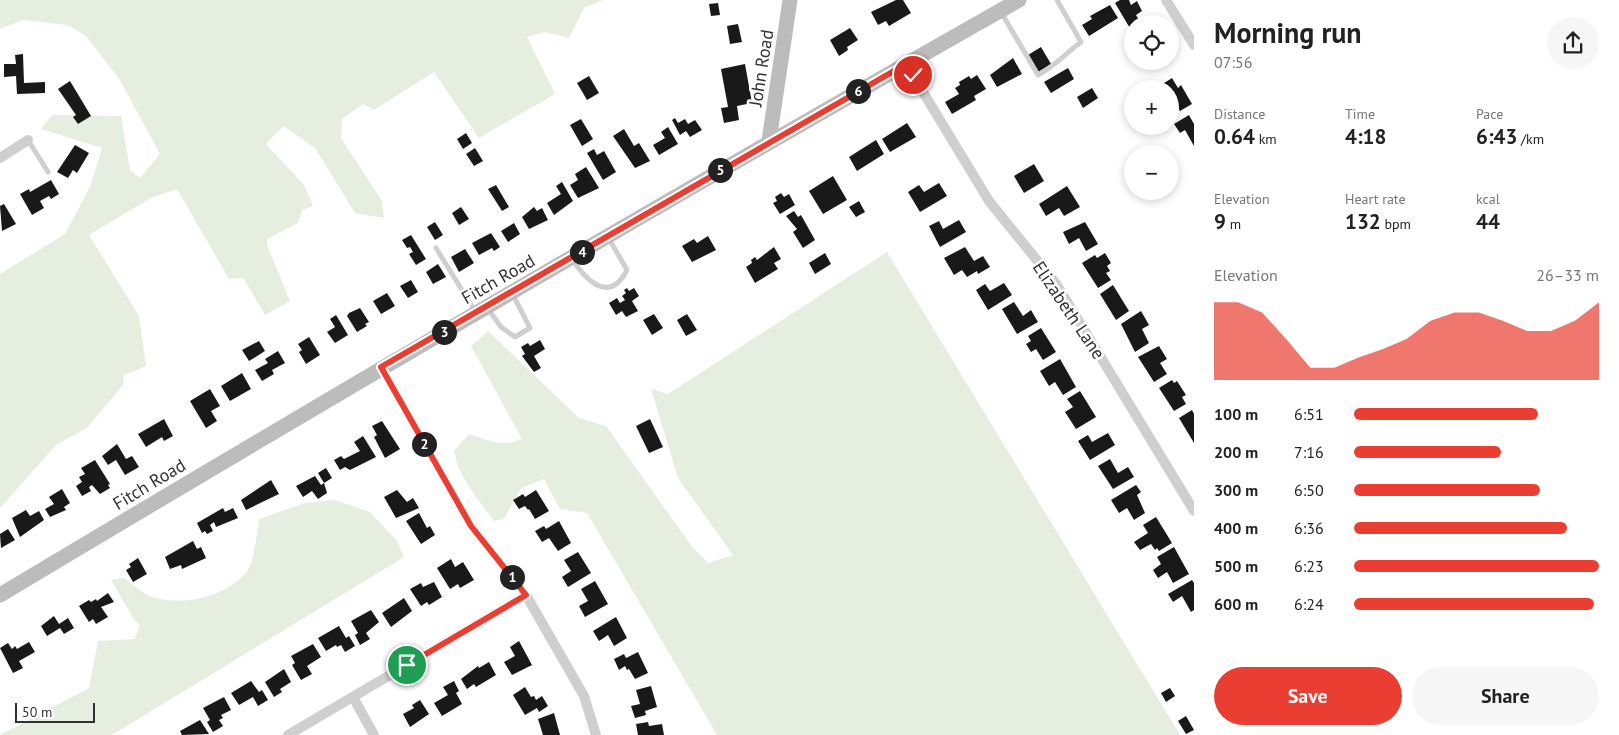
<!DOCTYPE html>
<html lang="en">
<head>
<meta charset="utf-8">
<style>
	:root { --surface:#fff; --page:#f6f6f6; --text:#222; --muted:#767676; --accent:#ea3e32 }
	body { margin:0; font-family:"PT Sans",sans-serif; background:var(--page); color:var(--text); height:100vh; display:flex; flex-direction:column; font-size:19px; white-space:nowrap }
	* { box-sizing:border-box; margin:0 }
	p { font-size:16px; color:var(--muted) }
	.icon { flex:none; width:28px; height:28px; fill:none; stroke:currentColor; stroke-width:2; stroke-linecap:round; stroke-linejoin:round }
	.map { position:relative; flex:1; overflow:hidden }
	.side { display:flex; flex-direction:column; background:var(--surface); width:425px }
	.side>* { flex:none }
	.tools { position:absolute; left:1124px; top:15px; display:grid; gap:10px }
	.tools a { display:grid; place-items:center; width:55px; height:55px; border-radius:50%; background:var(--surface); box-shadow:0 2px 8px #0003; font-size:25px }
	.scale { position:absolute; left:15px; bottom:12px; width:80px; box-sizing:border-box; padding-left:5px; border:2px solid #323232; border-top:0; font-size:14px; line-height:18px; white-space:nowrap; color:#323232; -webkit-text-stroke:4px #fff; paint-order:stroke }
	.pin { position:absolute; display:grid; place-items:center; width:42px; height:42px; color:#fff; margin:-21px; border:2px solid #fff; border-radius:50%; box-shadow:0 1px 5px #0007 }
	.km { position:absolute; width:25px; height:25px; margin:-12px; border-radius:50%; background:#222; color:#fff; font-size:14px; line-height:25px; text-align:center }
	.round { display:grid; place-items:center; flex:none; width:52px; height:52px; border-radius:26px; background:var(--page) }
	.head { display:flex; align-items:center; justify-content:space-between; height:85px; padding:0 20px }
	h1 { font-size:28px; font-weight:600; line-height:38px }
	.metrics { display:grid; grid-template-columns:repeat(3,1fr); gap:8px; height:85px; padding:5px 20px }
	.metrics div { display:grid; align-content:center }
	.metrics b { font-size:21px; font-weight:600 }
	.metrics small { font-size:14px; font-weight:400 }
	.metrics p { font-size:14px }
	.chart { height:140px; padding:10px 20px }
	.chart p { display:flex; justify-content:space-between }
	.chart svg { width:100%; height:90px; margin-top:5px; fill:var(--accent); opacity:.7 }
	.button { display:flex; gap:10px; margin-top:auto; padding:10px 20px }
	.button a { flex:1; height:58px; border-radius:30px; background:var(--accent); color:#fff; font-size:20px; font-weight:600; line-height:58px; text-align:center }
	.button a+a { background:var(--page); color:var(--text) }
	ul { padding:0 20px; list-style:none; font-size:16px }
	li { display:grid; grid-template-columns:80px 60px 1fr; align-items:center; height:38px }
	li i { height:12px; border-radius:6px; background:var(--accent) }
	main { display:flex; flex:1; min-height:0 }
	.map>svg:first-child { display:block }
	.green { fill:#e6eee0 }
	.building { fill:#191919 }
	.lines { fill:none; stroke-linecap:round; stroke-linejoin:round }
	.lane { stroke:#cfcfcf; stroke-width:5 }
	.street { stroke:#cfcfcf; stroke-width:10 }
	.secondary { stroke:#bcbcbc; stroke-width:15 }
	.route-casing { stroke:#fff; stroke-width:10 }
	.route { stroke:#ea3e32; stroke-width:6 }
	.labels { text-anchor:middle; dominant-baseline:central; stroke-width:5; stroke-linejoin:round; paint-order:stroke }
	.street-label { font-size:18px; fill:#323232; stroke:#fff }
</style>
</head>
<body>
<main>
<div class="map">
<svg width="1194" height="735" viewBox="0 0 1194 735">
	<rect width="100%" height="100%" fill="#fff"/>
	<path class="green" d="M0 0H603L584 8 569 38 545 32 527 37 555 94 479 138 434 72 374 110 363 104 342 119 341 138 382 201 384 218 355 213 315 148 283 126 266 144 304 185 313 206 302 210 298 223 267 239V245L290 301 265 315 243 278 229 279 177 189 151 198 89 235 139 316 146 366 124 375 123 385 87 428 56 445 0 508V274L65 234 90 187 102 148 41 129 52 115 121 116 130 170 140 178 160 154 120 80 86 36 67 25 23 20 0 29Z
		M887 252 1180 735H717L587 513 560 509 544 479 521 488 504 519 494 521C478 499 459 478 454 451L469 434C486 440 505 448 522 439L471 346 488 331 579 418 606 426 690 544 708 563 733 555 678 478 651 389 668 394Z
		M335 500 370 512 397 541 404 557 112 735H0L89 688 98 641 134 639 140 626 133 618 111 580 124 578C133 584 145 596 156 598 184 606 225 596 245 574 254 565 257 532 259 519L305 503Z"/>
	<path class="building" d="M896 0H903L911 13 889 26 886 21 878 25 871 12Z
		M1120 0H1129L1131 5 1137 1 1142 11 1136 15 1141 24H1132L1131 30 1115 3Z
		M718 3 720 15 711 16 709 4Z
		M1110 5 1118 18 1089 36 1082 25 1092 19 1090 16Z
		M738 24 742 42 730 44 727 26Z
		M850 28 858 40 847 47 848 50 839 56 830 40Z
		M1041 47 1051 64 1038 72 1028 55Z
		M23 54 24 83 45 82V93L17 94 16 76 4 77V64H16L15 55Z
		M1013 58 1022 74 997 87 990 75Z
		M745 64 752 103 737 106 739 120 724 123 721 108 728 107 721 69Z
		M1068 68 1074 79 1051 93 1044 82Z
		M977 75 986 89 974 96 976 100 952 114 945 102 959 94 955 88 960 85 959 82 969 76 971 79Z
		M589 76 599 93 587 100 577 83Z
		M1172 78 1178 88 1181 85 1192 104 1180 111 1170 94V89H1163L1161 85Z
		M70 81 91 116 78 124 73 117 76 115 58 89Z
		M1092 88 1098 98 1083 108 1077 97Z
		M1189 115 1194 124V146L1185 130 1180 133 1174 124Z
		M675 118 678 123 685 119 688 124 695 120 702 130 690 137 686 131 680 135 672 120Z
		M581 119 593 139 582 146 570 125Z
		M907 123 916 137 890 152 882 139Z
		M668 127 678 144 659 155 653 145 665 138 661 132Z
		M624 129 634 146 639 143 650 161 635 168 613 136Z
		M466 133 472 143 463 149 457 139Z
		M876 140 884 154 857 171 849 157Z
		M75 145 89 153 77 173 73 170 68 178 57 172Z
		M475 148 483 161 474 166 466 154Z
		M594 149 597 155 604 151 616 172 603 180 587 153Z
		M1034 164 1044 181 1024 193 1014 176Z
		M586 167 599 188 578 198 570 185 578 180 575 174Z
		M833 176 847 200 823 214 809 191Z
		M51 180 59 194 51 199 49 196 40 201 44 208 32 215 20 194 29 189 30 192Z
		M562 182 573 201 554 215 547 203 561 194 556 186Z
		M939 183 947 196 920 212 908 192 919 185 924 192Z
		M496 185 509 207 502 211 488 189Z
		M1067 186 1080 207 1064 216 1059 208 1046 216 1039 204Z
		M781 193 784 197 789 194 795 205 780 214 773 203 777 201 775 197Z
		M859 201 865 212 856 217 849 207Z
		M4 204 16 224 2 231 0 206Z
		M461 207 469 219 459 225 452 213Z
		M534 207 537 211 542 208 548 220 529 229 522 217Z
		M794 211 798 217 801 215 815 240 803 248 793 232 797 229 786 216Z
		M959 220 966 232 940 247 929 226 939 221 943 229Z
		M435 222 443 235 435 240 427 227Z
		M1085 222 1098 244 1086 251 1079 238 1069 244 1063 232Z
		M514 223 520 234 508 242 501 231Z
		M491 233 500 247 494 251 492 248 479 255 472 243Z
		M411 235 426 259 416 265 409 254 413 252 410 247 407 248 402 240Z
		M708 236 716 250 692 262 682 246 694 239 697 243Z
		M774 247 781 259 774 263 778 269 755 283 746 267 752 263 751 260 755 257 757 260Z
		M965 247 974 261 983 256 990 267 978 274 977 271 967 277 962 270 954 275 944 258Z
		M465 249 474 263 459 272 451 257Z
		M825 253 831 264 815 274 809 263Z
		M1105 253 1111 263 1107 266 1110 271 1106 273 1111 280 1098 288 1082 263 1095 255 1097 258Z
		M438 264 446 277 433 284 426 272Z
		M411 280 418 292 408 298 400 286Z
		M1004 283 1012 295 988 310 976 290 985 284 990 291Z
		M1113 285 1129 311 1116 320 1100 294Z
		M627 288 629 291 634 288 639 296 632 301 638 311 626 317 622 311 616 315 609 303 617 298 620 303 625 300 622 296 626 293 624 290Z
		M387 293 395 306 381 314 373 301Z
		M1014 302 1023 316 1031 310 1038 322 1017 334 1002 309Z
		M360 308 369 322 365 324 367 326 357 332 347 316 349 313Z
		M1141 311 1149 325 1142 329 1149 343 1135 352 1121 324Z
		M654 314 663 328 652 335 643 320Z
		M687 314 697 330 686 336 677 320Z
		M336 315 348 335 335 343 327 332 335 327 330 319Z
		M1041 328 1056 352 1043 360 1036 349 1031 352 1026 344 1031 341 1028 336Z
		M309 337 320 355 306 364 299 352 302 350 298 344Z
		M540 340 545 349 534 356 541 368 534 372 522 356 525 354 521 347 528 343 530 346Z
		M259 341 265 351 249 361 242 350Z
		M1159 346 1167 359 1160 363 1167 374 1154 382 1138 357Z
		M278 351 285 363 272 370 274 374 262 381 255 370 268 363 265 359Z
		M1060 359 1076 387 1063 395 1055 382 1049 386 1040 371Z
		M242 373 251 389 230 401 221 386Z
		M1172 380 1174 383 1177 381 1186 395 1182 397 1186 404 1174 411 1159 388Z
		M210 389 220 406 211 411 217 421 206 428 190 401Z
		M1080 391 1096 417 1076 429 1065 412 1073 407 1067 399Z
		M1192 410 1194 414V443L1179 418Z
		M164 419 173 436 164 441 162 437 146 447 138 434Z
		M650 419 663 447 649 453 636 426Z
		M382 421 400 449 385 458 374 437 377 435 372 426Z
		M1108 433 1115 445 1090 460 1078 441 1088 435 1092 442Z
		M363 436 376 457 350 470 345 467 340 470 334 460 341 456 344 459 360 451 354 442Z
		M117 444 126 459 132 456 139 467 125 475 116 460 108 465 102 456Z
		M1110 459 1118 473 1128 467 1134 477 1113 489 1098 466Z
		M95 460 110 484 108 485 110 488 100 494 92 485 89 487 91 491 82 496 76 486 82 482 79 477 85 474 81 468Z
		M326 468 332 478 324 483 318 473Z
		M315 476 321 485 324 483 327 493 318 499 312 491 303 497 296 486Z
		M271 480 279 494 246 510 241 500Z
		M1136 485 1141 492 1137 495 1145 513 1134 520 1127 508 1119 513 1111 500Z
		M62 489 70 503 64 507 66 510 50 517 45 509 54 504 49 497Z
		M397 490 407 502 413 498 419 508 396 518 384 497Z
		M536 490 549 511 535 519 529 509 528 510 525 506 519 509 513 500 523 494 525 497Z
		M223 508 225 512 233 508 238 518 216 527 214 522 210 525 213 531 207 534 205 531 202 533 197 523Z
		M26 510 30 516 39 511 44 520 20 537 12 518Z
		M419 513 427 528 430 526 435 535 421 544 406 521Z
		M1156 517 1172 543 1159 551 1157 548 1155 550 1151 544 1140 550 1134 542 1148 533 1143 525Z
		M559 521 571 543 558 551 549 538 542 542 535 531 544 526 546 529Z
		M8 529 15 540 1 548 0 534Z
		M193 541 197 549 201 547 206 558 182 569 181 565 170 569 165 557Z
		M1174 547 1189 574 1173 583 1167 572 1158 578 1153 570 1161 564 1157 557Z
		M578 552 591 573 568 587 562 577 571 571 564 560Z
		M138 558 147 574 133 582 126 570 131 567 129 564Z
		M451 559 455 567 463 562 474 580 460 588 458 584 450 589 437 568Z
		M1192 580 1194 583V610L1191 612 1182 596 1173 602 1168 594Z
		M595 581 608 604 585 617 579 606 588 601 581 589Z
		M434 582 442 597 429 605 427 602 421 606 410 589 421 583 423 587Z
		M108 593 114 602 101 607 108 617 96 624 93 619 89 622 79 606 89 600 91 602 96 599 97 601Z
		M404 598 412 611 391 627 382 613Z
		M371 610 379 622 366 633 370 639 360 645 355 635 358 633 351 621Z
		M54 616 59 624 68 618 74 628 64 634 60 628 47 636 41 626Z
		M616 617 627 638 614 646 608 635 599 641 593 631Z
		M339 626 346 638 349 636 355 646 345 652 341 645 337 647 336 645 326 651 318 638Z
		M519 641 532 665 512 675 504 662 515 656 510 647Z
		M29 642 35 652 19 661 23 668 13 673 0 648 8 643 12 649 15 646 17 649Z
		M313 644 321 657 307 666 312 674 301 680 292 665 295 663 291 656Z
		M638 652 648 673 635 679 629 669 627 670 625 666 619 670 614 659 624 654 626 658Z
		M489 662 496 675 476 687 474 684 467 689 461 679 478 666 479 668Z
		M284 669 291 682 280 689 282 692 274 697 265 682Z
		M251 681 259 692 262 690 268 700 258 706 253 697 239 705 231 693Z
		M454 681 459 691 456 693 462 704 442 716 434 703 448 695 443 687Z
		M651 686 657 707 645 711 646 715 635 718 631 706 640 704 636 690Z
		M525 687 531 697 534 696 536 700 542 696 548 706 539 712 537 708 525 715 513 695Z
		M1170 688 1175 696 1166 702 1161 693Z
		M224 697 231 710 221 715 223 718 219 720 223 726 213 732 207 722 210 720 203 708Z
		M420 700 429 714 410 727 403 714 414 708 412 705Z
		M554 713 560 735H543L538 719Z
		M1186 716 1194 730 1186 734 1178 721Z
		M200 720 209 734 182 735 180 731Z
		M648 722 649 726 662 724 664 735H638L636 724Z"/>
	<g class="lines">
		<path class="lane" d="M1001 12 1038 75C1054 67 1066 53 1081 42L1057 0
			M28 140 48 172
			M436 248 475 311
			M571 258C586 280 609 305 627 270L608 237
			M488 309 501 327 515 337 530 328 512 293"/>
		<path class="street" d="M1166 0 1194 45
			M906 64 989 201 1057 285 1194 511
			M0 158 28 140
			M381 367 471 526 526 595 584 696 596 735
			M353 697 374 735
			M288 735 526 595"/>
		<path class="secondary" d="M769 141 790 0
			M0 595C338 393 676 194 1019 0"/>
	</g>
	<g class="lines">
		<defs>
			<path id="route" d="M407 665 526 595 471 526 381 367 906 64 913 75"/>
		</defs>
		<use href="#route" class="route-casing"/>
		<use href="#route" class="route"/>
	</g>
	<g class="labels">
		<g class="street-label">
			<text transform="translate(761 68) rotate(-81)">John Road</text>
			<text transform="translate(498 279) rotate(-30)">Fitch Road</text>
			<text transform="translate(1069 310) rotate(56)">Elizabeth Lane</text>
			<text transform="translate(149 484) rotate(-31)">Fitch Road</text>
		</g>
	</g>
</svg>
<div class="tools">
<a><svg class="icon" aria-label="locate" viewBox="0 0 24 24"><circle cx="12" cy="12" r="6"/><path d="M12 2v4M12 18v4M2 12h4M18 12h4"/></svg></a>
<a>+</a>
<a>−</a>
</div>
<div class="scale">50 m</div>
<div class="pin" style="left:407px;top:665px;background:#1e9e55"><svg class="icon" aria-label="arrive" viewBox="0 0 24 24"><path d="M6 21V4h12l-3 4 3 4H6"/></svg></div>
<div class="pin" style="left:913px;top:75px;background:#d93025"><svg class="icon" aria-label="check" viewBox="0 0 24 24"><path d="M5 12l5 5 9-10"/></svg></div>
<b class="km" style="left:512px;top:577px">1</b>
<b class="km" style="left:424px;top:444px">2</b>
<b class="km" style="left:444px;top:332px">3</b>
<b class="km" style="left:582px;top:252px">4</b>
<b class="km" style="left:720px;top:170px">5</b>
<b class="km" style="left:858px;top:91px">6</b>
</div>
<section class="side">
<div class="head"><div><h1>Morning run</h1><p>07:56</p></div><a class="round"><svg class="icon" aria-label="share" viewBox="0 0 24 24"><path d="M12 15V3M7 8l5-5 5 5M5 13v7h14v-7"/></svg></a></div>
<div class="metrics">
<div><p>Distance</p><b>0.64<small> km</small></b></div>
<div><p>Time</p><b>4:18</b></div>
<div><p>Pace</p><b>6:43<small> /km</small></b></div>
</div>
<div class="metrics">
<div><p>Elevation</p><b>9<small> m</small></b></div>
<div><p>Heart rate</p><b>132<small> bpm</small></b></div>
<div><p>kcal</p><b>44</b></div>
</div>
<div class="chart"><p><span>Elevation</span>26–33 m</p>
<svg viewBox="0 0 160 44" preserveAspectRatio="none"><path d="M0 44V6L10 6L20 11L30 24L40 38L50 38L60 33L70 29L80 24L90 15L100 11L110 11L120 15L130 20L140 20L150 15L160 6V44z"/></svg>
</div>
<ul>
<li><b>100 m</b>6:51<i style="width:75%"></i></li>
<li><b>200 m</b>7:16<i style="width:60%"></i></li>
<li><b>300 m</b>6:50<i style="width:76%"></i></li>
<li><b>400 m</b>6:36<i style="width:87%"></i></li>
<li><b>500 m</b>6:23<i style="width:100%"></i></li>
<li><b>600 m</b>6:24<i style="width:98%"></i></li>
</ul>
<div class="button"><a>Save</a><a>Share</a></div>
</section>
</main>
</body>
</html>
